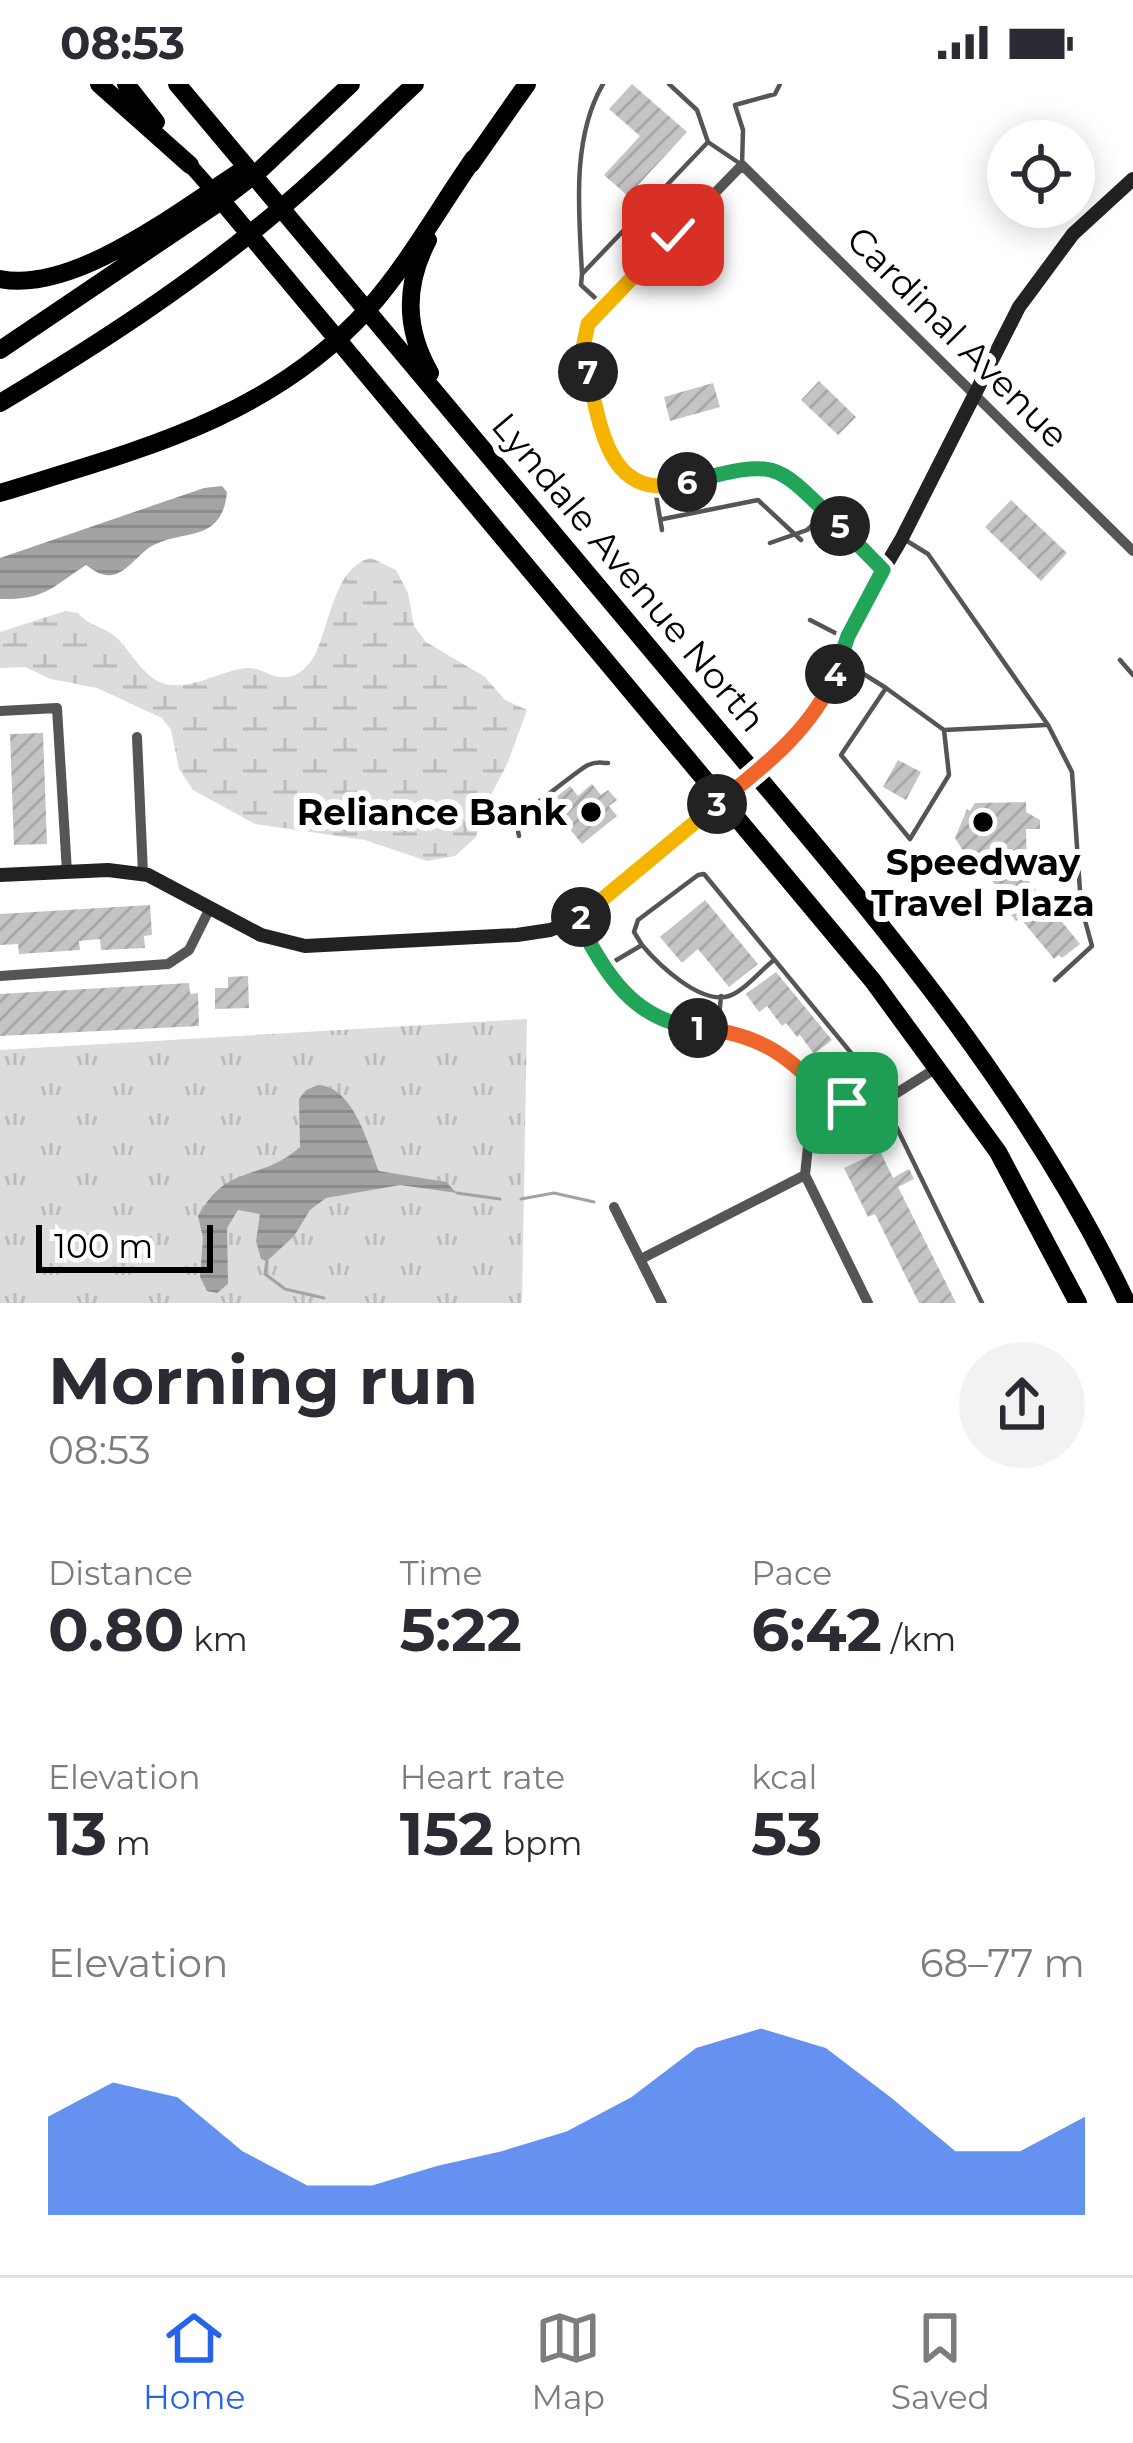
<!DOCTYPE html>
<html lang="en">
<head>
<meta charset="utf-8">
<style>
	:root { --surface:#fff; --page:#f2f2f3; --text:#2b2b33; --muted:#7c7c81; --line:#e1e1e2; --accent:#2563eb }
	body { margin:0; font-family:Montserrat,sans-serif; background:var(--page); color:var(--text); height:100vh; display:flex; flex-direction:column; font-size:45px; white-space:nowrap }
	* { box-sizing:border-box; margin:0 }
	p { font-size:39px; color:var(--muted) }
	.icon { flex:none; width:66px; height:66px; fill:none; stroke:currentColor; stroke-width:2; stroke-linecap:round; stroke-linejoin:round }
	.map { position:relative; height:1219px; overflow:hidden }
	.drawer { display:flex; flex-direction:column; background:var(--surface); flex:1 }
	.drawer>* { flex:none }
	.fabs { position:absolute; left:987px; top:36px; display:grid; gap:24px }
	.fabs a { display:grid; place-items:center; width:108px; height:108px; border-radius:50%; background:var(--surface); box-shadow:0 6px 30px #0003; font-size:60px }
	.scale { position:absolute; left:36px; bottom:30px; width:177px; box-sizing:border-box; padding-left:12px; border:6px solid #000; border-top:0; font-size:33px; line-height:42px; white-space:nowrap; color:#000; -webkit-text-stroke:9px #fff; paint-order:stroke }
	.pin { position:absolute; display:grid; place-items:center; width:102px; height:102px; color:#fff; margin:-51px; border-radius:24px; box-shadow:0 6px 18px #0006 }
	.km { position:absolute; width:60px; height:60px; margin:-30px; border-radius:50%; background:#222; color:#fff; font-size:33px; line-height:60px; text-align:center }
	.round { display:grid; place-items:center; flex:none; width:126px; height:126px; border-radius:63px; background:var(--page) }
	.head { display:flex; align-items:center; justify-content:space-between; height:204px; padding:0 48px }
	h1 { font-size:66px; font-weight:700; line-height:90px }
	.stats { display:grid; grid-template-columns:repeat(3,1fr); gap:18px; height:204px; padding:12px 48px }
	.stats div { display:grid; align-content:center }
	.stats b { font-size:60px; font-weight:700 }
	.stats small { font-size:33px; font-weight:400 }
	.stats p { font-size:33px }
	.chart { height:336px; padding:24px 48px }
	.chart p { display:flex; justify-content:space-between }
	.chart svg { width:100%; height:216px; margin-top:12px; fill:var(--accent); opacity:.7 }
	.status { display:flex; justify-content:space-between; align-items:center; height:84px; padding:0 60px; background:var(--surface); direction:ltr }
	.status svg { height:33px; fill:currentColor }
	.tab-bar { display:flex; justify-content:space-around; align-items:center; height:168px; border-top:3px solid var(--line); background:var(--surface); font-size:33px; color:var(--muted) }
	.tab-bar a { display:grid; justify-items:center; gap:6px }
	.tab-bar .active { color:var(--accent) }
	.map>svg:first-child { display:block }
	.grass { fill:url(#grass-tufts) }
	.wetland { fill:url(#wetland-marsh) }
	.water { fill:url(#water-rules) }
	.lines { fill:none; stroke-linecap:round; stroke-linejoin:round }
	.stream { stroke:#a3a3a3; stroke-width:3 }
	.building { fill:url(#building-hatch) }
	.lane { stroke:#555; stroke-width:4.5 }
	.street { stroke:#555; stroke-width:10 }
	.secondary { stroke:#222; stroke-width:14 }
	.primary { stroke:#000; stroke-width:15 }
	.highway { stroke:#000; stroke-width:18 }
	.split-1-casing { stroke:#fff; stroke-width:24 }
	.split-2-casing { stroke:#fff; stroke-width:24 }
	.split-3-casing { stroke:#fff; stroke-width:24 }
	.split-4-casing { stroke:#fff; stroke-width:24 }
	.split-5-casing { stroke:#fff; stroke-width:24 }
	.split-6-casing { stroke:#fff; stroke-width:24 }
	.split-7-casing { stroke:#fff; stroke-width:24 }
	.split-8-casing { stroke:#fff; stroke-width:24 }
	.split-1 { stroke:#f0652b; stroke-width:15 }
	.split-2 { stroke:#22a559; stroke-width:15 }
	.split-3 { stroke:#f5b400; stroke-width:15 }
	.split-4 { stroke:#f0652b; stroke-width:15 }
	.split-5 { stroke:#22a559; stroke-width:15 }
	.split-6 { stroke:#22a559; stroke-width:15 }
	.split-7 { stroke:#f5b400; stroke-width:15 }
	.split-8 { stroke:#f5b400; stroke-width:15 }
	.poi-dot { fill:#000; stroke:#fff; stroke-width:4.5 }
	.labels { text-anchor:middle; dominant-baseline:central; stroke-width:12; stroke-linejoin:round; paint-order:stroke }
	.street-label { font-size:36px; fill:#000; stroke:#fff }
	.poi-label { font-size:36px; font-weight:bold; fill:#000; stroke:#fff; text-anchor:end }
</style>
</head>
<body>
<div class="status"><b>08:53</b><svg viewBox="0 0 49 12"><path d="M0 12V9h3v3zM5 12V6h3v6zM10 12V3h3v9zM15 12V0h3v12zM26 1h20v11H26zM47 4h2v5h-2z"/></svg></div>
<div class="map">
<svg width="1133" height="1219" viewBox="0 0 1133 1219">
	<defs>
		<pattern id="grass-tufts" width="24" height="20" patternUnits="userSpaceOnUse" patternTransform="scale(3)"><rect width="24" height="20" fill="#dcdcdc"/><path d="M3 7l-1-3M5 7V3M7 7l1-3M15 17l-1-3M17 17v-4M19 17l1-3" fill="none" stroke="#bbb"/></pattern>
		<pattern id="wetland-marsh" width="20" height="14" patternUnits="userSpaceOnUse" patternTransform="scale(3)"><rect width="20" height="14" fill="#dcdcdc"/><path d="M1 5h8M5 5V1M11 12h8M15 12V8" fill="none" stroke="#bbb"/></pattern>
		<pattern id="water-rules" width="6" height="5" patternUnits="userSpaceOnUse" patternTransform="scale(3)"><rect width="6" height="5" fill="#a3a3a3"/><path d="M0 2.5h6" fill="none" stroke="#8b8b8b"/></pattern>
		<pattern id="building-hatch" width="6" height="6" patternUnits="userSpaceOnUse" patternTransform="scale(3)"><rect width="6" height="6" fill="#c4c4c4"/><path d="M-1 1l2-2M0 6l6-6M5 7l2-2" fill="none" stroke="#a7a7a7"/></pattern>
	</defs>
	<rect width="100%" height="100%" fill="#fff"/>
	<path class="grass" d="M527 935 522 1219H0V966Z"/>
	<path class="wetland" d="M371 474 396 486 408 509 414 542 426 558 485 593 505 616 527 626 508 678 483 727 476 753 455 772 427 777 365 756 255 740 193 706 179 685 171 646 162 634 97 604 51 595 25 583 0 584V548L65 527 78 529C90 543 104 542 117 554 131 568 145 595 165 600 193 607 222 585 249 584 263 584 272 595 286 593 300 592 308 582 315 571 330 540 335 482 371 474Z"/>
	<path class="water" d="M222 402 227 408C222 461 182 444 150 463 138 471 126 489 112 491 102 493 93 486 86 481 52 503 46 516 0 515V474L204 404Z
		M318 1001C354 1003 367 1059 379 1087L446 1098 457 1109 400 1101 326 1114 310 1126 294 1152 267 1177 261 1175 256 1157 260 1130 238 1126 227 1144 228 1200 217 1209 207 1207 200 1193 203 1154 198 1132C228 1078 259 1099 300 1063L299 1015 306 1006Z"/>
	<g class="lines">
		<path class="stream" d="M457 1109 500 1115
			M521 1115 554 1109 594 1118
			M267 1177 265 1190 285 1205 324 1214"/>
	</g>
	<path class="building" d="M632 0 687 48 628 112 604 91 640 52 609 25Z
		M819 297 856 333 838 351 801 316Z
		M713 299 720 323 670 337 664 313Z
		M1011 416 1067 469 1041 497 985 443Z
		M43 649 47 760 14 761 10 650Z
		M898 676 921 688 906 716 883 703Z
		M592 700 601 711 608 706 617 716 609 722 617 732 582 760 557 729 563 724 555 714 570 702 578 712Z
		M1026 718V728L1040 736V745H1026L1027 795 1080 860 1062 874 1059 871 1054 875 1020 834 1016 837 1006 824 1011 820 988 792H979L955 754 967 725 970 727 975 719Z
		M705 816 758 880 729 903 698 865 682 879 660 853Z
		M150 821 152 851 144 852 145 864 101 866 100 855 79 857 80 866 19 870 18 860 0 861V830Z
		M776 888 832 956 814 970 800 951 797 953 786 939 782 942 767 922 759 928 746 910Z
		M248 892 249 924 215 925V904H228V893Z
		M189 899 190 910 198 909 199 942 0 952V910Z
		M880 1067 893 1094 909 1085 914 1095 898 1103 956 1219H919L875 1130 868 1133 844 1084Z"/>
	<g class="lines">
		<path class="lane" d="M603 0C571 55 579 129 582 190L708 58
			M669 0 697 26 708 58 742 81
			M742 81 743 46 735 21 775 10 780 0
			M582 190 581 201 604 222
			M655 405 662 446
			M663 435 758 416 801 456
			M907 457 928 470 1048 641 1072 688 1081 822 1092 862 1055 896
			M770 459 807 446 826 429
			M810 536 847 555
			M1120 576 1133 591
			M843 577 886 604 841 671 910 755 949 691 944 646 886 604
			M944 646 1046 641
			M519 752 516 737C520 732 580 685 588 681 597 677 600 679 608 679
			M642 861C658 880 700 921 729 912 744 907 761 886 774 876
			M603 884 642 861 634 848 638 836 698 791 704 790 870 992
			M718 945 721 912
			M814 994 849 970
			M889 1013 891 1032 982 1219"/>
		<path class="street" d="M883 486 797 400 769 384 753 382 655 405C643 403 630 398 622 388 600 359 576 273 588 240L742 81 1133 467
			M0 627 57 624 67 788
			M137 653 143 790
			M577 836C591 863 605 895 628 915 662 943 696 940 735 948 773 956 810 991 832 1021
			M0 892 168 880 189 866 210 824
			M614 1123 662 1219
			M641 1175 805 1091
			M868 1219 805 1091 810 1044 821 1028 832 1021 892 1012 938 983"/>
		<path class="secondary" d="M0 791 108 786 148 791 261 851 305 862 517 851 550 846 577 836 756 688 795 653 816 627 830 604 864 519 902 454 1019 223 1073 150 1133 95"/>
		<path class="primary" d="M190 81 220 115"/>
		<path class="highway" d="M99 0 190 81
			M126 0 156 38
			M177 0C348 203 518 408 689 611 851 805 1018 989 1127 1219
			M471 80 527 0
			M226 122 873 897 998 1068 1078 1219
			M428 156C404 202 405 245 430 289
			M0 195C76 210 182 124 246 84
			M0 266 215 121 259 87 351 0
			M0 319C97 261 193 199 280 125 327 86 370 42 415 0
			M0 409C135 367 269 335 368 225 406 183 441 121 474 74"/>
	</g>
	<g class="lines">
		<defs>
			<path id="split-1" d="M698 944C759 949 794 973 832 1021L847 1019"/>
			<path id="split-2" d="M581 833 577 836C606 889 632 937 698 944"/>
			<path id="split-3" d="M581 833 717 720"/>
			<path id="split-4" d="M717 720C763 683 812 646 835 590"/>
			<path id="split-5" d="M835 590 848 552 883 486 840 442"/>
			<path id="split-6" d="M687 398C779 376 772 375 840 442"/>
			<path id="split-7" d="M588 288C601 348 610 420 687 398"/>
			<path id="split-8" d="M588 288 583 264 588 240 673 151"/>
		</defs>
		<use href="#split-1" class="split-1-casing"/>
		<use href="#split-2" class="split-2-casing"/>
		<use href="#split-3" class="split-3-casing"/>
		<use href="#split-4" class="split-4-casing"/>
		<use href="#split-5" class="split-5-casing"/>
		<use href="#split-6" class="split-6-casing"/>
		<use href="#split-7" class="split-7-casing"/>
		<use href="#split-8" class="split-8-casing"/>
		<use href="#split-1" class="split-1"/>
		<use href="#split-2" class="split-2"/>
		<use href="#split-3" class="split-3"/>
		<use href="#split-4" class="split-4"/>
		<use href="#split-5" class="split-5"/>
		<use href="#split-6" class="split-6"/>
		<use href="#split-7" class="split-7"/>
		<use href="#split-8" class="split-8"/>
	</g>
	<g class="poi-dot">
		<circle cx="591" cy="728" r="12"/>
		<circle cx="983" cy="738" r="12"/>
	</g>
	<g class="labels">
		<g class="street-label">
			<text transform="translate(958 253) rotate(45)">Cardinal Avenue</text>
			<text transform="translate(629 488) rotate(50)">Lyndale Avenue North</text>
		</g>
		<g class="poi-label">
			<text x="567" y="728">Reliance Bank</text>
			<text x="983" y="778" text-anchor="middle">Speedway<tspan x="983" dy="41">Travel Plaza</tspan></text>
		</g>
	</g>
</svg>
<div class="fabs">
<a><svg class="icon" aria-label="locate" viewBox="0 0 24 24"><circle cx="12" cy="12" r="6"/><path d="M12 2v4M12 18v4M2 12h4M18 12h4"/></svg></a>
</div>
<div class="scale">100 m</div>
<div class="pin" style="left:847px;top:1019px;background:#1e9e55"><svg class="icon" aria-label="arrive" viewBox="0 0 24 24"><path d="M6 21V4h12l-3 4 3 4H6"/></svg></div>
<div class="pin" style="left:673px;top:151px;background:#d93025"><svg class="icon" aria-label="check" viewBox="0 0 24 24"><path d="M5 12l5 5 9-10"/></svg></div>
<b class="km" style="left:698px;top:944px">1</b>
<b class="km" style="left:581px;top:833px">2</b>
<b class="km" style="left:717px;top:720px">3</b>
<b class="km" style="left:835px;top:590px">4</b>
<b class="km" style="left:840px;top:442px">5</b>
<b class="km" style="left:687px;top:398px">6</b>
<b class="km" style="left:588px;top:288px">7</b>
</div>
<section class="drawer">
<div class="head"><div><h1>Morning run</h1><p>08:53</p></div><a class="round"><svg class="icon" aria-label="share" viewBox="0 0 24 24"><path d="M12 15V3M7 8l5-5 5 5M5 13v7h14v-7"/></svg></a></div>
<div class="stats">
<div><p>Distance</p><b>0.80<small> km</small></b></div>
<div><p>Time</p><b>5:22</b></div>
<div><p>Pace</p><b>6:42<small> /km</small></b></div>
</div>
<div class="stats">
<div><p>Elevation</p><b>13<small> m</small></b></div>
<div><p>Heart rate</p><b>152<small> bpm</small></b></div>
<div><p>kcal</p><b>53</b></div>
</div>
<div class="chart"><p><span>Elevation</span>68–77 m</p>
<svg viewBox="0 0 160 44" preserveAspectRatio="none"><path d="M0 44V24L10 17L20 20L30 31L40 38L50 38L60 34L70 31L80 27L90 20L100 10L110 6L120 10L130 20L140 31L150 31L160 24V44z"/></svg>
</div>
</section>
<nav class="tab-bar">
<a class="active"><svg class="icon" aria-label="home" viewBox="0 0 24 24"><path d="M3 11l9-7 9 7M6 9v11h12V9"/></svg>Home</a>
<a><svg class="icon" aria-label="map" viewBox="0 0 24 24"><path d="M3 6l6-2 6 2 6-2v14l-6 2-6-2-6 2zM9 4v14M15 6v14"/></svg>Map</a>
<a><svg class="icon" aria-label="saved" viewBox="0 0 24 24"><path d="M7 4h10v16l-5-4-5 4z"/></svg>Saved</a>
</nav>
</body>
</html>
